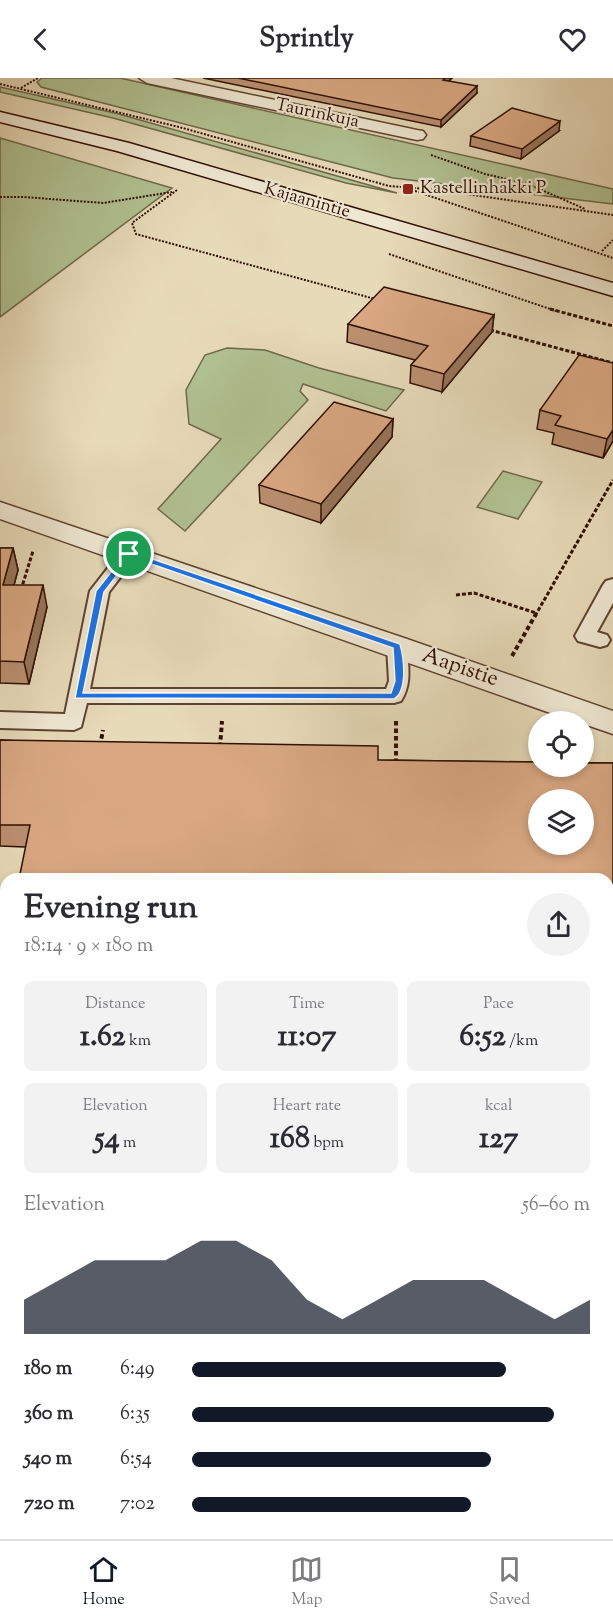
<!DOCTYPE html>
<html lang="en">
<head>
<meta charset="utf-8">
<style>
	:root { --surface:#fff; --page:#f2f2f3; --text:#2b2b33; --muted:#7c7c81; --line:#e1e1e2; --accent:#111827 }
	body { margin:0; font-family:"Sorts Mill Goudy",serif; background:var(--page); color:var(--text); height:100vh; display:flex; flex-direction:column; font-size:22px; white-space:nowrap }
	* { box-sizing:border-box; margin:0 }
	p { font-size:20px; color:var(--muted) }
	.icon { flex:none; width:33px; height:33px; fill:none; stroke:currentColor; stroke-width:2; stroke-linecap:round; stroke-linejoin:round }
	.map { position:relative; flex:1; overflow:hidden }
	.drawer { position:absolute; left:0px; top:795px; width:614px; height:666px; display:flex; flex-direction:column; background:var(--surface); border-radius:18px 18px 0 0; box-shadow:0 3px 9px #0003 }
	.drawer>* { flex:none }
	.buttons { position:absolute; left:528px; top:633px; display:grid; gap:12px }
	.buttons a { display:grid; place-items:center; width:66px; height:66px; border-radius:50%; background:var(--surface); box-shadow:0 3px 9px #0003; font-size:30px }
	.pin { position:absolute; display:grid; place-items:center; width:51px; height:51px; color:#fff; margin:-26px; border:3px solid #fff; border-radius:50%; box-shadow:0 2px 6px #0007 }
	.round { display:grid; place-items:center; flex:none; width:63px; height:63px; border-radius:32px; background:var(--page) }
	.summary { display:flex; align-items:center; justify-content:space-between; height:102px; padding:0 24px }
	h1 { font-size:33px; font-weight:700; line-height:45px }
	.figures { display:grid; grid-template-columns:repeat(3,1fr); gap:9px; height:102px; padding:6px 24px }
	.figures div { display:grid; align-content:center; border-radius:9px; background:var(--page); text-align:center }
	.figures b { font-size:30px; font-weight:700 }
	.figures small { font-size:16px; font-weight:400 }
	.figures p { font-size:16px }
	.chart { height:168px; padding:12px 24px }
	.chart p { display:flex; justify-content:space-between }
	.chart svg { width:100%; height:108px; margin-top:6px; fill:var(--accent); opacity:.7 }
	ul { padding:0 24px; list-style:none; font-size:20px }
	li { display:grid; grid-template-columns:96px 72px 1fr; align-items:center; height:45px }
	li i { height:15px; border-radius:8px; background:var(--accent) }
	header { display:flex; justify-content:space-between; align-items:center; height:78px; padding:0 24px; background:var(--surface); font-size:27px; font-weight:700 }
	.tabs { display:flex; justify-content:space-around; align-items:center; height:84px; border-top:2px solid var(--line); background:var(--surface); font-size:16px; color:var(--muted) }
	.tabs a { display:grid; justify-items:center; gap:3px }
	.tabs .active { color:var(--accent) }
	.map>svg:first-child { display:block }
	.green { fill:#b1c192; stroke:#70684a; stroke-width:1.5 }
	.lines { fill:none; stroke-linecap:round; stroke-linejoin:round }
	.lane-casing { stroke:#5e4230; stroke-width:4 }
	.street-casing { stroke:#5e4230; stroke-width:3 }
	.secondary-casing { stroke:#300f03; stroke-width:3 }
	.path-far3 { stroke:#300f03; stroke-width:2; stroke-dasharray:2 1.5; stroke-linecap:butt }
	.path-far2 { stroke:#300f03; stroke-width:3; stroke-dasharray:4 2; stroke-linecap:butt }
	.path-far1 { stroke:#300f03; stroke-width:4; stroke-dasharray:4.5 3; stroke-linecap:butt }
	.path { stroke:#300f03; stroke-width:5; stroke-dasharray:6 4; stroke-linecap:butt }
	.lane { fill:#efe7d2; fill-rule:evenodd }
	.street { fill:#efe7d2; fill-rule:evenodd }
	.secondary { fill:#efe7d2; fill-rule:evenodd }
	.wall { fill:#bb9071; stroke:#300f03; stroke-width:1.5 }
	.shaded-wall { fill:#98765c; stroke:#300f03; stroke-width:1.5 }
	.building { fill:#d9a883; stroke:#300f03; stroke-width:1.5; fill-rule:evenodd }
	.route { fill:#1a73e8; stroke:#fff; stroke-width:1.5; fill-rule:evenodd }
	.poi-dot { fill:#8f2418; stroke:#efe7d2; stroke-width:2 }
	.labels { text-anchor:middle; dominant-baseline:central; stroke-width:4.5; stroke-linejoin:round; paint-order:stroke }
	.far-street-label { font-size:18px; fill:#300f03; stroke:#efe7d2 }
	.far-poi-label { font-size:18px; fill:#300f03; stroke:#efe7d2; text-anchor:start }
	.street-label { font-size:22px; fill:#300f03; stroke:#efe7d2 }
</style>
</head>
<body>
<header><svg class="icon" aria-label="back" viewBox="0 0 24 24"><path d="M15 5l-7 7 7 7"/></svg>Sprintly<svg class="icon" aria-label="heart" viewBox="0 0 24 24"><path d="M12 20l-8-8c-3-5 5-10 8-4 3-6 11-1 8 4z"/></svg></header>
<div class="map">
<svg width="613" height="1461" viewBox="0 0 613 1461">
	<rect width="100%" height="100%" fill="#e7dab9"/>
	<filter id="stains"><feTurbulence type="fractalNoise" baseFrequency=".00333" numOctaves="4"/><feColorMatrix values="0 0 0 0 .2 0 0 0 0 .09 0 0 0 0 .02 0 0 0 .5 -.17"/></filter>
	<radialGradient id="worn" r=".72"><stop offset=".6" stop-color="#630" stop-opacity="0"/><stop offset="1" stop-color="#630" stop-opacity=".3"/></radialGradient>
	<path class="green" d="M42 0H120L613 111V126L393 100 41 9 37 4Z
		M0 9 119 36 397 115 346 105 113 40 0 14Z
		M0 60 172 110 0 239Z
		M227 270 265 272 319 290 404 312 386 333 303 306 300 313 308 322 185 453 158 431 221 361 189 346 186 312 205 277Z
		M503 393 542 404 518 441 477 429Z
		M0 874 6 884V1019L0 1018Z
		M608 1181 613 1182V1302L608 1315Z
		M6 1394V1455H270L271 1461H0Z"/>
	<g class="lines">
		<defs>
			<path id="lane" d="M129 470 136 472 138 476 109 514 90 611H386L389 603 387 568 390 563 397 561 404 563 407 568C408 588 412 606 401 623L394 625H87L81 649 74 652 0 650V634L65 636 90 513 122 472Z
				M613 501V525L597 554 607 557 610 562 607 567 600 569 578 563 575 558 603 507 606 503Z"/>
			<path id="street" d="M139 0H171L417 52 423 53 426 57 423 61 417 62 147 5Z
				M0 424 407 561 613 633V656L584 646V644H576L0 441Z"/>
			<path id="secondary" d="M0 34 129 65 613 205V218L117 73 0 44Z"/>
		</defs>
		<use href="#lane" class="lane-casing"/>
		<use href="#street" class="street-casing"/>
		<use href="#secondary" class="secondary-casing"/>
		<path class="path-far3" d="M0 6 179 49 389 108 438 112 613 137
			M21 10 38 0
			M431 77 485 96 528 106 585 131
			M177 112 132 145 136 156 375 221
			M415 113 613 180
			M0 119H24L103 125 172 114
			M602 173 613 162
			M389 176 556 233"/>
		<path class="path-far2" d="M550 231 613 248
			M490 252 613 285
			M21 512 33 473
			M456 517 474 515 536 535
			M535 538 613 402"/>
		<path class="path-far1" d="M512 578 536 536
			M396 643V686
			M100 668 103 652
			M220 669 222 643"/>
		<path class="path" d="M608 1129H613
			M0 1247 6 1239"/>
		<use href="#lane" class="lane"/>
		<use href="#street" class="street"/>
		<use href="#secondary" class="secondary"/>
	</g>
	<path class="wall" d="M203 0H452L449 3 477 15 441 49Z
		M559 53 521 81 470 68 471 58Z
		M494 237 492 254 442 314 410 305 411 287 415 282 347 264 348 246Z
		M613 285V363L603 380 552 366 554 355 537 351 540 332Z
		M393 341 392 359 321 445 260 425 259 407Z
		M0 470H13L18 492 14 507 47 529 29 606 0 605Z
		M0 662 378 682 613 685V972H608V801L25 769 0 768Z"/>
	<path class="shaded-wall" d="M445 0H452L442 9 443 2Z
		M477 8V15L441 49V42Z
		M560 43 559 53 521 81 522 71Z
		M494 237 492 254 442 314 444 296Z
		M393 341 392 359 321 445V426Z
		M613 352V363L603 380 607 361Z
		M13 470 18 492 8 529 3 507Z
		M43 507 47 529 29 606 24 584Z"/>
	<path class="building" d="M238 0H445L443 2 477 8 441 42Z
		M512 30 560 43 522 71 471 58Z
		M384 209 494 237 444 296 411 287 428 268 348 246Z
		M579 277 613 285V352L607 361 555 347 561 338 540 332Z
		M334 324 393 341 321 426 259 407Z
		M0 470H13L3 507H43L24 584 0 583Z
		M0 662 378 668V682L538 684V688H584V685H613V953L608 952V801H19L30 747H0ZM538 722H584V766H538Z
		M608 1354 613 1367V1461H348V1455H608Z"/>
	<path class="route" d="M127 474H132L400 566C404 580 408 613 394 621L75 620 96 513ZM131 479 393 570 395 603 391 615H83L104 514Z"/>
	<rect class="poi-dot" x="402" y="105" width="12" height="12" rx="3"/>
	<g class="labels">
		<g class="far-street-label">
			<text transform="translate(317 36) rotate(12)">Taurinkuja</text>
			<text transform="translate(307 123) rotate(16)">Kajaanintie</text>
		</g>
		<g class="far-poi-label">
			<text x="420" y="111">Kastellinhäkki P</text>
		</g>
		<g class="street-label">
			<text transform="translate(460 590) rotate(19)">Aapistie</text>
		</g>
	</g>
	<rect width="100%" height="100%" filter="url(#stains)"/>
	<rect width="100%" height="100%" fill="url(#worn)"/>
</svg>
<div class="buttons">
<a><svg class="icon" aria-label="locate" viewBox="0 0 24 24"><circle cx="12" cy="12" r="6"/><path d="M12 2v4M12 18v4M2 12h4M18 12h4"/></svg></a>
<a><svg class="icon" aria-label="layers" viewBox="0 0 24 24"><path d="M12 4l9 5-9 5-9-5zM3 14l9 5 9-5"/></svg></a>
</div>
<div class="pin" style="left:129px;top:476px;background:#1e9e55"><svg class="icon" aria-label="arrive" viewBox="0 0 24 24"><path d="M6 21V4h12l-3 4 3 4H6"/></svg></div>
<section class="drawer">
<div class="summary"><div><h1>Evening run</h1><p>18:14 · 9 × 180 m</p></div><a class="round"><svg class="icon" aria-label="share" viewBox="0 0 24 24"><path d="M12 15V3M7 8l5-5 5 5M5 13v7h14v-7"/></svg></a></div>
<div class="figures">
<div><p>Distance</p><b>1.62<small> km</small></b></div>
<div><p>Time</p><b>11:07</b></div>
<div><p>Pace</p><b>6:52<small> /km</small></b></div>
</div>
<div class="figures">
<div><p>Elevation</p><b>54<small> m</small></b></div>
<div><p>Heart rate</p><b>168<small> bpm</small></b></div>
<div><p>kcal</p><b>127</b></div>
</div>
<div class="chart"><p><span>Elevation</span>56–60 m</p>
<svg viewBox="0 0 160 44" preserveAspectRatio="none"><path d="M0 44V30L10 22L20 14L30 14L40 14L50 6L60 6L70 14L80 30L90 38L100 30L110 22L120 22L130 22L140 30L150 38L160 30V44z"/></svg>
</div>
<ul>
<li><b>180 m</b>6:49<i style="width:79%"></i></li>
<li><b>360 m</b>6:35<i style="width:91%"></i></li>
<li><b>540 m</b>6:54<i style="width:75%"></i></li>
<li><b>720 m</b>7:02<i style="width:70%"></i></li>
</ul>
</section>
</div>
<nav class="tabs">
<a class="active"><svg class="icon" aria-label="home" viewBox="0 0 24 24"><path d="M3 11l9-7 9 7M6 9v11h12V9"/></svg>Home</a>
<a><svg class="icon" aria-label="map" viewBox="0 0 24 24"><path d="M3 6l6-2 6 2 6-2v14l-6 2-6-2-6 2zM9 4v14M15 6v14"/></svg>Map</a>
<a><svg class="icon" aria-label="saved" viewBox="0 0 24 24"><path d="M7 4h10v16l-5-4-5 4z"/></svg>Saved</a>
</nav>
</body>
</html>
